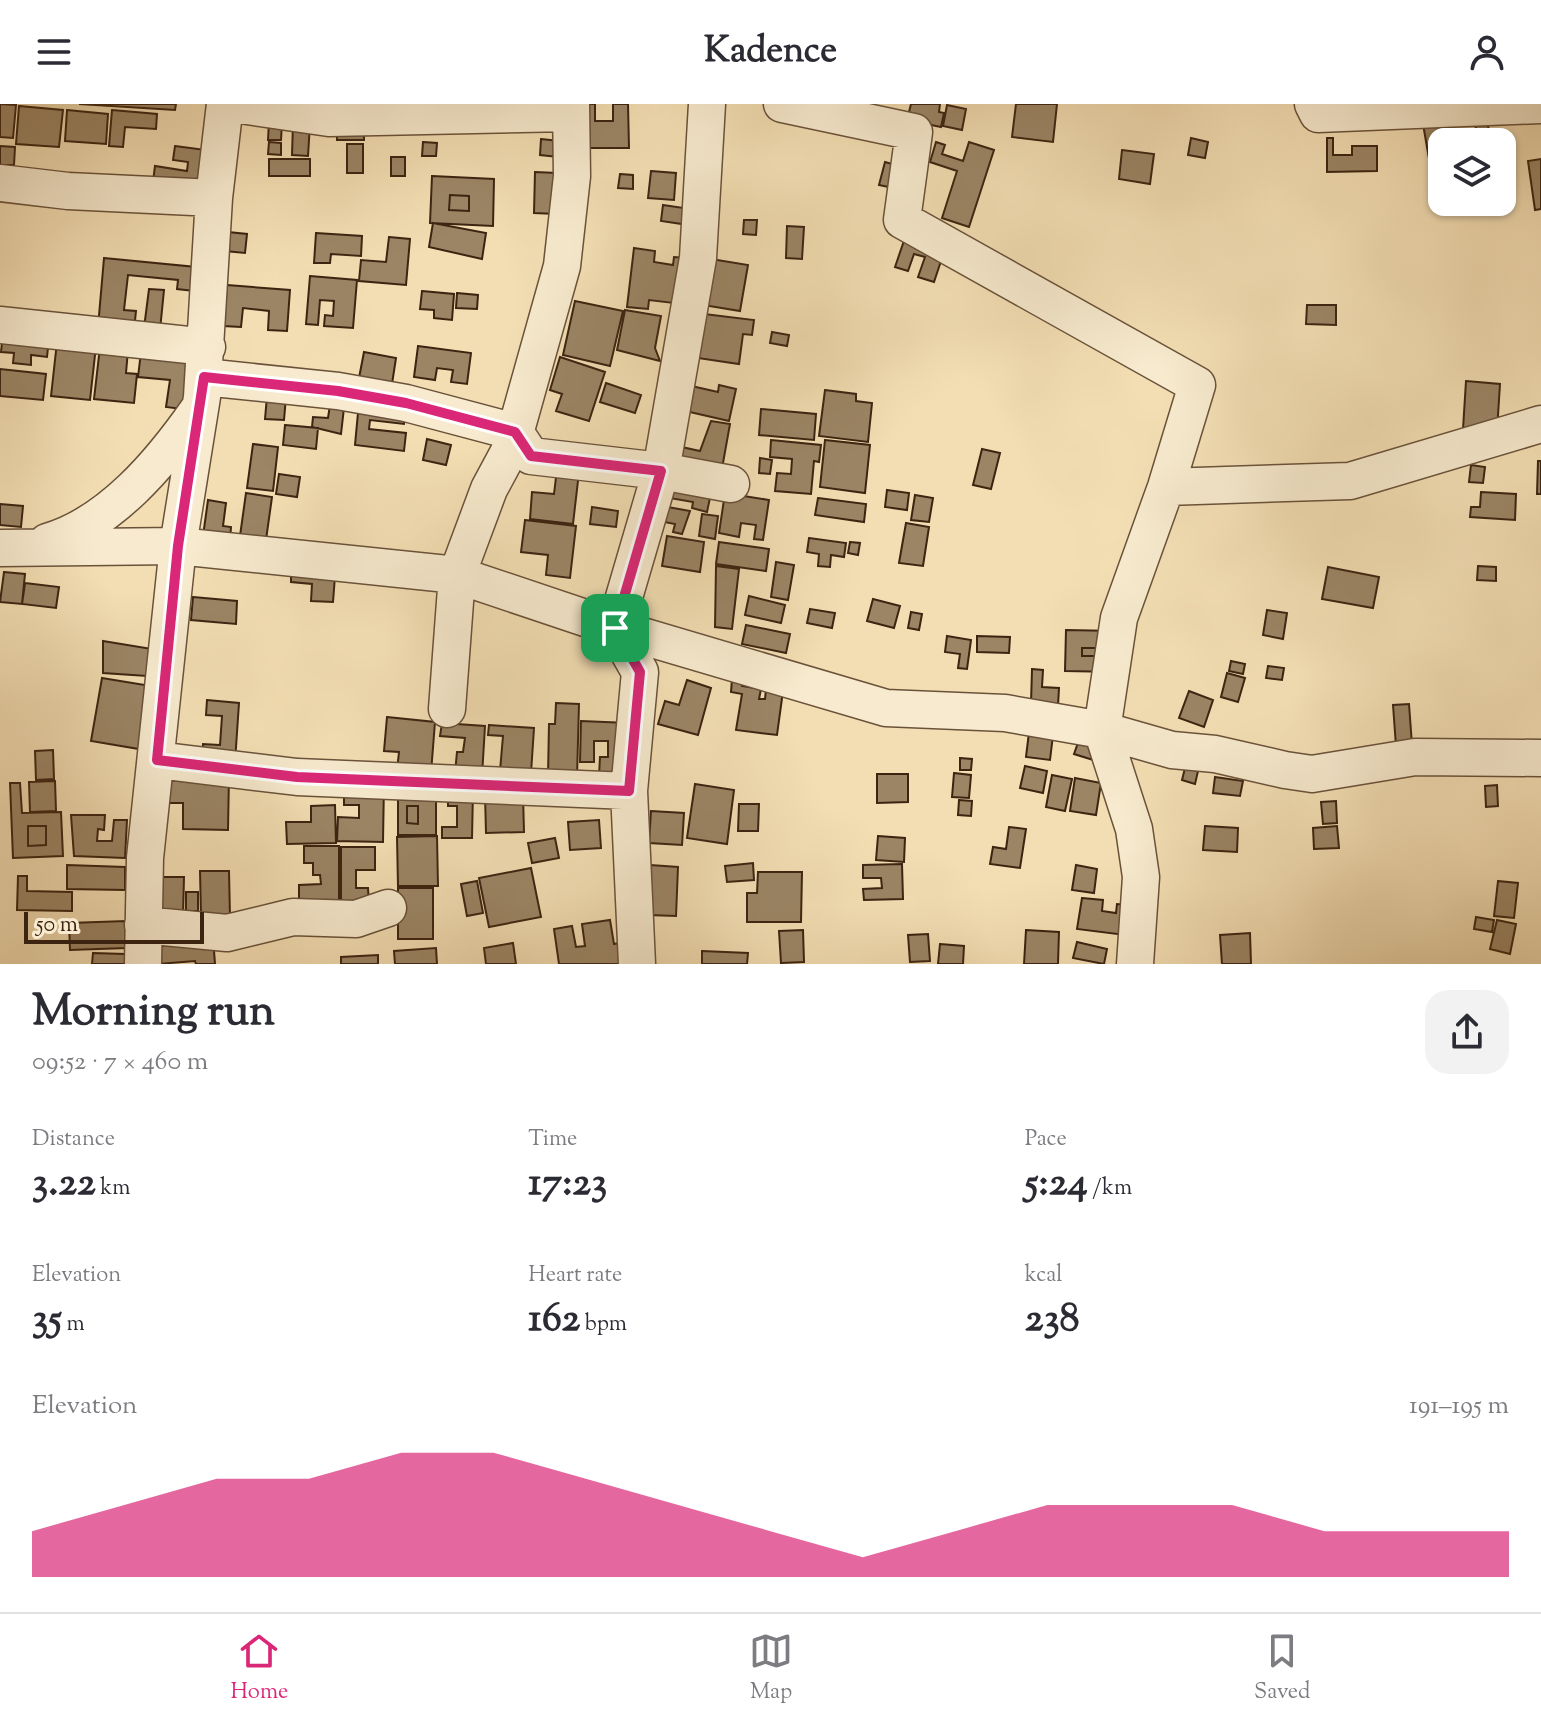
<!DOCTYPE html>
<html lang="en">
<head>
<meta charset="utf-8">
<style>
	:root { --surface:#fff; --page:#f2f2f3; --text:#2b2b33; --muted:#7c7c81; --line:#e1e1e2; --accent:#db2777 }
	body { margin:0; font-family:"Sorts Mill Goudy",serif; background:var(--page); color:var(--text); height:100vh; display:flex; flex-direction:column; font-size:30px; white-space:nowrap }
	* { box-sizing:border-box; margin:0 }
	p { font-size:26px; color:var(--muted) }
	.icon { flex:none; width:44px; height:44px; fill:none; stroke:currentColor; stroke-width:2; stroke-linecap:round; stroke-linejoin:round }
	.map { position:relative; height:860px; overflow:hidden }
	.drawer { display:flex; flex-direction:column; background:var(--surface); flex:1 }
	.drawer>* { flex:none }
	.buttons { position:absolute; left:1428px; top:24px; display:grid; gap:16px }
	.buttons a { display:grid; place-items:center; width:88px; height:88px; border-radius:16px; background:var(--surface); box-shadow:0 2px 6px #0004; font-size:40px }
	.scale { position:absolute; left:24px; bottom:20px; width:180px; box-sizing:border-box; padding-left:8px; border:4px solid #3c2411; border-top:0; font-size:22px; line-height:28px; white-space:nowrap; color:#3c2411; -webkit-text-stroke:6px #f7eace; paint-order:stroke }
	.pin { position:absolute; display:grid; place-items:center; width:68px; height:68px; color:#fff; margin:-34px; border-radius:16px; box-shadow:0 4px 12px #0006 }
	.round { display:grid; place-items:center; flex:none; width:84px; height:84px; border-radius:24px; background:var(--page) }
	.summary { display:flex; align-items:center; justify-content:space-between; height:136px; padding:0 32px }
	h1 { font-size:44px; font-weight:800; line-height:60px }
	.metrics { display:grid; grid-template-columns:repeat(3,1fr); gap:12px; height:136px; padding:8px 32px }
	.metrics div { display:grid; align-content:center }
	.metrics b { font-size:40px; font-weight:800 }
	.metrics small { font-size:22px; font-weight:400 }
	.metrics p { font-size:22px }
	.chart { height:224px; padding:16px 32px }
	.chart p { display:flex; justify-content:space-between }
	.chart svg { width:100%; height:144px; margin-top:8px; fill:var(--accent); opacity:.7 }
	header { display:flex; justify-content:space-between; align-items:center; height:104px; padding:0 32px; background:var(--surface); font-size:36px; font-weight:800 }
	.dock { display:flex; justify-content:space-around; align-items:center; height:112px; border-top:2px solid var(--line); background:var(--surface); font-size:22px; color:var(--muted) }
	.dock a { display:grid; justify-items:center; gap:4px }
	.dock .on { color:var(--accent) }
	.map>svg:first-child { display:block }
	.building { fill:#9b8565; stroke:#3c2411; stroke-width:2; fill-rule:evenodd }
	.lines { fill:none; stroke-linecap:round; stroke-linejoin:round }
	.minor-casing { stroke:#6a523a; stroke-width:39 }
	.minor { stroke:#f7eace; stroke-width:36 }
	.route-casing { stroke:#fff; stroke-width:16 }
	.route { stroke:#db2777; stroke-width:10 }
</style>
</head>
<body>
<header><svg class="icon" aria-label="menu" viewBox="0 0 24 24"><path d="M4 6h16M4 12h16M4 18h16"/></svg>Kadence<svg class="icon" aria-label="person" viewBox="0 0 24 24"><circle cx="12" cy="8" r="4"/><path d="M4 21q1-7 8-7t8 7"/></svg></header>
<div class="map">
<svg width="1541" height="860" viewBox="0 0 1541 860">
	<rect width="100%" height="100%" fill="#f3deb3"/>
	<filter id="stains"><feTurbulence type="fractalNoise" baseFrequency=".0025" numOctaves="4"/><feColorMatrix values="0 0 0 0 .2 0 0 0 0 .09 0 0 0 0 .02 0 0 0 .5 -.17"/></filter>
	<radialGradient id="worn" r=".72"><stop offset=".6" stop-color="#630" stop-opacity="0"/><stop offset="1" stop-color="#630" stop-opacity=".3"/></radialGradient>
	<path class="building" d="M0 0 16 1 13 34 0 33Z
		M79 0H176L175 6Z
		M580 0H595V17H613V0H628L629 44H581Z
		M911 0H940L939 8 944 9 941 23 907 16Z
		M1016 0H1057L1053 38 1012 33Z
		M947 1 966 5 962 26 943 22Z
		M19 2 63 6 59 43 16 40Z
		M67 6 108 10 106 40 65 37Z
		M112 6 157 10 156 25 125 23 123 43 109 42Z
		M1487 16 1491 38H1442V64L1431 66 1423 20 1447 17 1450 38 1477 33 1475 18Z
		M269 17 282 18 281 36H268Z
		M293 19 310 20 308 52 292 51Z
		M364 19V36H337V20Z
		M1191 34 1208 38 1205 54 1188 51Z
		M1327 34H1333V51H1352V42H1377V67L1327 68Z
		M541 35 559 37 558 53 540 51Z
		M269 38 281 39V51L268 50Z
		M423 38 437 39 436 52H422Z
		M936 38 945 41 942 50 963 57 969 38 994 46 969 123 942 114 957 67 930 58Z
		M347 40H363V69H347Z
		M0 42 15 43 14 61H0Z
		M175 42 206 46 201 85 153 78 155 62 187 67 188 58 173 56Z
		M1122 46 1154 50 1150 80 1119 75Z
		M391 53H405V72H391Z
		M269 55H310V72H269Z
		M1541 55V105L1535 106 1528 57Z
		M885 58 903 63 898 85 879 81Z
		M651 67 676 69 674 96 648 94Z
		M535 68 557 69 556 110 534 109Z
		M620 70 633 71V85L618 84Z
		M432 72 494 75 493 122 430 119ZM450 91 469 92V107L449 106Z
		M450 91 469 92V107L449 106Z
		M663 101 684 104 682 120 661 117Z
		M744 116H757L756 131 743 130Z
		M433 119 486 129 482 155 429 143Z
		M787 122 804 123 802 155 786 154Z
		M908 125 947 139 934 178 918 173 925 153 914 150 908 167 895 163Z
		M228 128 247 130 245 149 225 147Z
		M316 129 362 132 361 152 331 150 330 159H314Z
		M389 133 410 135 406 181 359 177 361 156 386 158Z
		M634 144 655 147 654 158 673 161 674 153 687 154 682 200 649 196 648 205 627 203Z
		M104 154 196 163 194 187 177 185 178 176 128 171 124 206 136 207 134 226 98 223Z
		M705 154 748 161 740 207 697 200Z
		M310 172 357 176 353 224 324 222 325 211 333 212 334 197 320 196 318 221 306 220Z
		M227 181 290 186 287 227 268 226 269 207 243 204 241 223 223 222Z
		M149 185 164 186 160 226 144 224Z
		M422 187 454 190 452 216 434 214V206L420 205Z
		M457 189 478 191 477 205 456 204Z
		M575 197 623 207 610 262 563 251Z
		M1307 201H1336V221L1306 220Z
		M625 206 661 212 655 244 660 257 617 246Z
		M696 209 754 216 752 231 743 230 739 260 691 253Z
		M772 228 789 231 787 242 770 239Z
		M3 230 49 235 47 253 31 251V261L13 259 14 249 1 248Z
		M57 238 96 242 90 296 51 292Z
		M418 242 471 249 467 280 451 278 453 266 437 264 435 276 414 273Z
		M100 243 128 246 126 269 137 270 134 299 94 295Z
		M141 248 195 254 189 306 166 303 170 276 138 273Z
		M364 248 396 254 392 280 359 274Z
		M560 253 605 268 589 317 556 307 562 290 550 286Z
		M0 265 46 270 43 296 0 292Z
		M1466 277 1500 280 1497 327 1463 325Z
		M606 279 641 291 635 309 600 298Z
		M687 281 718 288 719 281 736 285 729 317 681 306Z
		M825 286 856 290V297L872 299 868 338 819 332Z
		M267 292 286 293 284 316 265 315Z
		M345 295 341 330 312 323 313 313 328 314 330 301Z
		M359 298 406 303 404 320 370 316 369 325 406 329 404 347 355 341Z
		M761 305 816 310 814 336 759 331Z
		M711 317 730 320 721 370 673 361 677 342 700 347Z
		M285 321 318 324 316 345 283 341Z
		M427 335 451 341 446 361 423 356Z
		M771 336 821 341 819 358 814 357 811 390 775 387 777 369 791 370 792 355 770 353Z
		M825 336 870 341 865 389 820 383Z
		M253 340 278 343 273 387 247 384Z
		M982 345 1000 349 991 385 973 381Z
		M760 354 772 356 770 370 759 369Z
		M1538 357H1541V390H1537Z
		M1471 361 1485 363 1483 379 1469 378Z
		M557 365 579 368 573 420 530 415 532 388 554 390Z
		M279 370 300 373 297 393 276 390Z
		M667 381 711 389 707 408 692 404 693 398 664 393Z
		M887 386 909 389 907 406 885 403Z
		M1481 388 1516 390 1515 416 1470 413 1471 403H1480Z
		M246 389 272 393 265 443 239 439Z
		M725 389 769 396 763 436 754 435 756 421 741 419 739 433 719 429Z
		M915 391 933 394 929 418 911 416Z
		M818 394 866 400 864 418 815 411Z
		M208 396 226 399 223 422 231 423 230 436 203 432Z
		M0 400 23 402 21 423 0 421Z
		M662 402 690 407 682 430 673 428 675 420 659 417Z
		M592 403 618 407 616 423 590 420Z
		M702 410 718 412 715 435 699 432Z
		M525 416 576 422 570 474 546 471 548 451 521 448Z
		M906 419 929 423 923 462 899 459Z
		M667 432 704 438 700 468 662 462Z
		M809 434 846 439 844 453 831 451 830 463 818 462 819 450 807 448Z
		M719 438 769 445 766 467 716 460Z
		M850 438 860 439 858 451 848 449Z
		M776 458 794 461 788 496 771 493Z
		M716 462 739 465 732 525 715 523Z
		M1478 462 1496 463V477L1477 476Z
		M1328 463 1379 473 1373 504 1322 495Z
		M4 468 25 470 22 500 0 498Z
		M291 468 335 472 333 498 311 497 312 480 291 478Z
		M25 479 59 483 56 504 22 500Z
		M749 492 785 501 781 519 745 511Z
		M193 493 237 497 236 520 191 516Z
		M873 495 900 502 894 524 867 517Z
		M810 505 835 509 832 524 807 519Z
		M1267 506 1287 509 1283 535 1263 531Z
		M911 508 922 510 919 526 908 524Z
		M746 521 790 530 786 549 742 540Z
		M1066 526 1116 527V568L1065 567ZM1082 544H1101V552H1082Z
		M947 532 971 536 967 565 958 564 960 550 945 548Z
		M977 532 1010 533 1009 549 977 548Z
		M103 537 152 545 147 572 103 569Z
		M1082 544H1101V552H1082Z
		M1231 557 1245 560 1243 570 1229 567Z
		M1268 562 1284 564 1282 576 1266 574Z
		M1032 565 1043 566 1042 583 1059 584 1058 602 1031 600Z
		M1227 569 1245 574 1238 598 1221 593Z
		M102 574 151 582 139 645 91 637Z
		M732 575 743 577 742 582 761 585 759 595H765L766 585 783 587 777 631 736 626 742 590 731 588Z
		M687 576 711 584 698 631 658 620 665 597 679 601Z
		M1189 587 1213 596 1204 623 1179 614Z
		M207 596 239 599 235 658 202 655 203 640 220 641 222 612 206 611Z
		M556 599 579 600 577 673 548 672 549 620H555Z
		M1409 600 1412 641 1396 642 1393 601Z
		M387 613 435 618 431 669 397 666 399 648 384 647Z
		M581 617 628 619 627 673 599 672 600 653H608V637H594V658H580Z
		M442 619 485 622 482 672 455 669 457 648H463L465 634 440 632Z
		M489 621 534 624 531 669 500 667 503 632 488 631Z
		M1029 628 1053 631 1050 656 1026 653Z
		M1080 633 1106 660 1074 650Z
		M53 646 54 675 36 676 35 647Z
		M960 654 972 655 971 666H960Z
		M1025 662 1047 667 1043 689 1020 684Z
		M1185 664 1198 667 1195 680 1182 676Z
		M954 669 971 671 969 694 952 693Z
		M166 670 229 672 228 726 183 725V699H166Z
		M877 670H908V698L877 699Z
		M1052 671 1072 675 1065 707 1046 703Z
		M1215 673 1243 677 1240 692 1213 689Z
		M1075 674 1101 679 1096 711 1070 707Z
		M55 677 56 707 30 708 29 678Z
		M344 677 384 678 383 738 337 737 338 713 359 714V701H344Z
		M10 679H20L22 709 61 708 63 752 13 754ZM28 722H46V741L28 742Z
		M695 680 734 686 727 740 687 734Z
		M1497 681 1498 702 1486 703 1485 682Z
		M398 683H436V731H398ZM407 702H418V720L407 719Z
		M448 687H473L472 734H442V723H457V702H448Z
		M523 690 524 728 486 729 485 691Z
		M959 696 972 697 971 712 958 711Z
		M1336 697 1337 719 1323 720 1321 698Z
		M739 700H759L758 727H738Z
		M335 701 336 739 287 740 286 718H311V702Z
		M407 702H418V720L407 719Z
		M651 707 684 709 682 741 649 739Z
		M71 711H105L104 726 98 725 97 737H112L114 716H127L125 754 74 752Z
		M599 716 601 744 570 746 568 718Z
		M28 722H46V741L28 742Z
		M1205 722 1238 724 1237 748 1203 746Z
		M1337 722 1339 744 1314 745 1313 724Z
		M1009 723 1026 725 1020 764 990 760 993 743 1006 745Z
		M437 732 438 782H398L397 733Z
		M878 732 905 734 904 758 876 756Z
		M555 734 559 754 532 759 528 739Z
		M304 742H339V801L299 802V781L321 780 320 771H313V759H304Z
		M341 743H375V766H356V784H368L369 800H341Z
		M753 759 754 776 727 778 725 762Z
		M902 760 903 795 864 796 863 785 882 784 881 774H863V761Z
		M67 761 125 763V786L67 785Z
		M650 761 678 763 676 812 648 811Z
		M1076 761 1097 765 1094 789 1072 786Z
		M531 764 541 813 489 823 479 774Z
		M200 767H229L230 813 201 812Z
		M758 768H802L801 818H747V789H757Z
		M18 772H27V787L72 788V807L17 806Z
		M162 773H184L183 812H161Z
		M477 777 483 809 467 812 461 780Z
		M1498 777 1518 779 1514 814 1494 812Z
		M398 784H433V835H398Z
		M186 788H198V807H186Z
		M1082 794 1103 796 1102 807 1116 809 1117 800 1128 801 1125 831 1077 825Z
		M1476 813 1494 816 1492 828 1474 825Z
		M610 816 614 840 624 838 644 860H559L554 825 572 822 576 843 585 842 582 820Z
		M1497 816 1516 820 1510 850 1490 845Z
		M126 817 127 844 70 846 69 819Z
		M803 826 804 858 781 859 779 827Z
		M1026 826 1059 828 1058 860H1024Z
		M1250 829 1251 860H1222L1220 831Z
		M928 830 930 857 910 858 908 831Z
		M213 833 215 860H196L195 857 158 860 156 836Z
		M1077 838 1107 845 1104 860 1073 854Z
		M513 839 516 860H486L484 844Z
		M940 840 964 842 963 860H938Z
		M436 844 437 860H395L394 847Z
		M702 847 748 849 747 860H702Z
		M93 849 125 850V860H92Z
		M378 851V860H341V853Z"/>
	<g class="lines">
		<defs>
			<path id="minor" d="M234 0 329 14 571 9
				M782 0 914 28 902 116 1197 281 1166 383 1119 514 1102 626 1134 725 1141 773 1135 860
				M1313 0 1318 10 1541 1
				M0 79 68 87 214 94
				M0 221 207 243
				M204 273 338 287 406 299 515 328 531 352 661 367 731 380
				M1166 383 1350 377 1541 320
				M47 438C110 420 161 359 198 306
				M0 444 178 442 457 471 615 524 886 604 1005 609 1102 626 1172 646 1215 650 1285 666 1312 670 1415 653 1541 654
				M447 605 457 471 489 385 511 344 562 162 572 72 571 0
				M157 656 297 673 629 687
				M143 821 227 829 293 813 356 815 388 804
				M143 860 145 754 178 442 202 293 214 94 225 0
				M637 860 629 687 640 568 615 524 661 367 698 154 707 0"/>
		</defs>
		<use href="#minor" class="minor-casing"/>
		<use href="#minor" class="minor"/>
	</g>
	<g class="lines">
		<defs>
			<path id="route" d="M204 273 338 287 406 299 515 328 531 352 661 367 615 524 640 568 629 687 297 673 157 656 178 442Z"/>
		</defs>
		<use href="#route" class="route-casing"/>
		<use href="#route" class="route"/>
	</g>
	<rect width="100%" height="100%" filter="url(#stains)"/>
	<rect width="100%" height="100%" fill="url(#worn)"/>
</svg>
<div class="buttons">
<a><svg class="icon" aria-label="layers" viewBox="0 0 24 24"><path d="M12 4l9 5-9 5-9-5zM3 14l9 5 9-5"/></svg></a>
</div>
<div class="scale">50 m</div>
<div class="pin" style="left:615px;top:524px;background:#1e9e55"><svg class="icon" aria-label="arrive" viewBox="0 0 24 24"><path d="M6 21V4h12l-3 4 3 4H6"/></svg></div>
</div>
<section class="drawer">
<div class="summary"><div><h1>Morning run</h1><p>09:52 · 7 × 460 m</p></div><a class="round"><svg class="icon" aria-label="share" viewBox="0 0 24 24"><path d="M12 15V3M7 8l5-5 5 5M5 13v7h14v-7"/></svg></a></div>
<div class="metrics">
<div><p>Distance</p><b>3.22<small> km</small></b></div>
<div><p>Time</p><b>17:23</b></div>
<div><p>Pace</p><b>5:24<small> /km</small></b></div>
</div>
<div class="metrics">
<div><p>Elevation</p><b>35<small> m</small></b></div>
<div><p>Heart rate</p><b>162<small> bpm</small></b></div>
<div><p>kcal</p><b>238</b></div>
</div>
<div class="chart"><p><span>Elevation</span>191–195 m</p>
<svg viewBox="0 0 160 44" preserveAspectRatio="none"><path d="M0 44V30L10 22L20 14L30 14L40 6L50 6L60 14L70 22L80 30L90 38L100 30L110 22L120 22L130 22L140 30L150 30L160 30V44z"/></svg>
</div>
</section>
<nav class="dock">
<a class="on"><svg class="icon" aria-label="home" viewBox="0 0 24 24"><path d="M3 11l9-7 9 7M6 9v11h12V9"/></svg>Home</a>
<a><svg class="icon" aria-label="map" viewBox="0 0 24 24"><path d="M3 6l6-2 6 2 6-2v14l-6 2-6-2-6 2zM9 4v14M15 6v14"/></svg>Map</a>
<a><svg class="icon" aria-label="saved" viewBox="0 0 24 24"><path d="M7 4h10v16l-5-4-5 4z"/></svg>Saved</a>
</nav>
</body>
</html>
